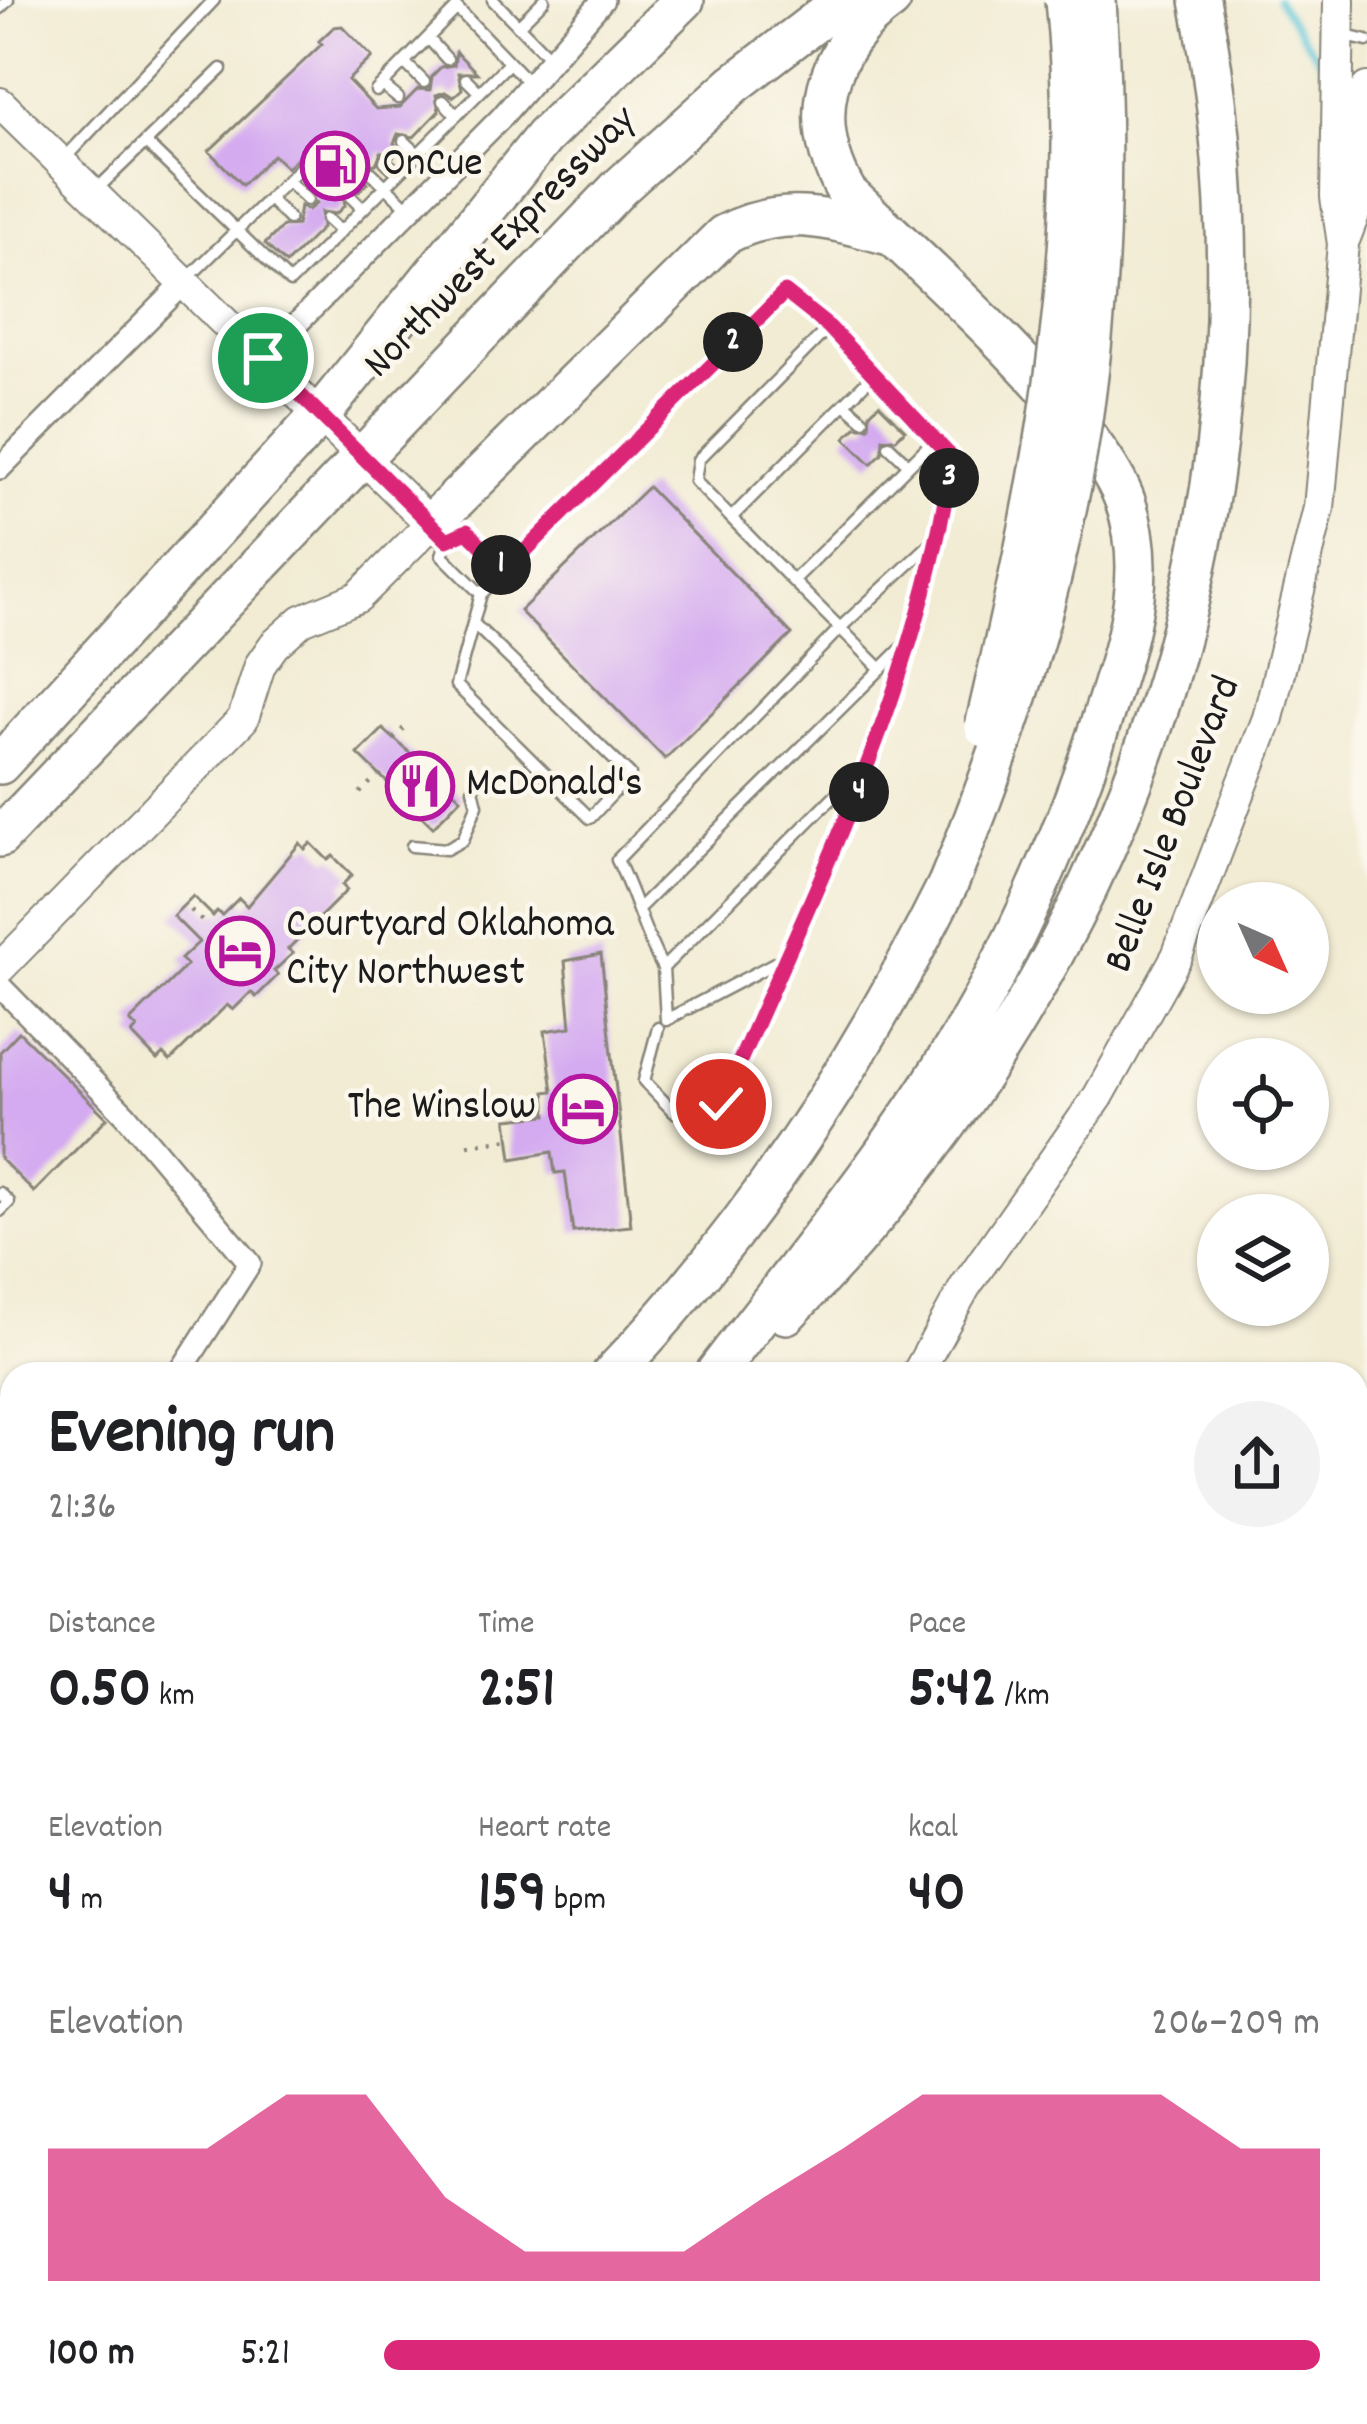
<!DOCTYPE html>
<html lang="en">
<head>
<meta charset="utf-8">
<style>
	:root { --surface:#fff; --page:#f2f2f2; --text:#202124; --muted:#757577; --accent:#db2777 }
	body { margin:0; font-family:Dekko,sans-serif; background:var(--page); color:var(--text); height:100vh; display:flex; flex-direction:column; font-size:45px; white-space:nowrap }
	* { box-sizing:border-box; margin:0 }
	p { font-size:39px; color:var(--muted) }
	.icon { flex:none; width:66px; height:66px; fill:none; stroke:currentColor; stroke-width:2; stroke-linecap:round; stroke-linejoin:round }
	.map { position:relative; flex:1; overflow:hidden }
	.side { position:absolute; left:0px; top:1362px; width:1368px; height:1062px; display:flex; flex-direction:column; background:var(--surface); border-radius:36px 36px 0 0; box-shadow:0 3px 9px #0004 }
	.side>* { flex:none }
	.needle { width:78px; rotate:135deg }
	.fabs { position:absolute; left:1197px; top:882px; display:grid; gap:24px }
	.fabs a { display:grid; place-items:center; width:132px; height:132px; border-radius:50%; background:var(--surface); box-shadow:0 3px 9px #0004; font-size:60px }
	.pin { position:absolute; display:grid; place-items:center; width:102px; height:102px; color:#fff; margin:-51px; border:6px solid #fff; border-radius:50%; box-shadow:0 3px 12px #0007 }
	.km { position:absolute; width:60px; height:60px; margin:-30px; border-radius:50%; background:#222; color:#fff; font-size:33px; line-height:60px; text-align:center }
	.round { display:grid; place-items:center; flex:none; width:126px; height:126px; border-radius:63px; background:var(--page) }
	.head { display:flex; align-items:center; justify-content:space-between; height:204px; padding:0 48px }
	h1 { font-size:66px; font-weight:700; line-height:90px }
	.figures { display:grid; grid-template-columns:repeat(3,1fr); gap:18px; height:204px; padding:12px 48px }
	.figures div { display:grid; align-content:center }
	.figures b { font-size:60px; font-weight:700 }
	.figures small { font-size:33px; font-weight:400 }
	.figures p { font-size:33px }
	.chart { height:336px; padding:24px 48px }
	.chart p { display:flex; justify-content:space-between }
	.chart svg { width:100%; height:216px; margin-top:12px; fill:var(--accent); opacity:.7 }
	ul { padding:0 48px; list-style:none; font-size:39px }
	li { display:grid; grid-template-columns:192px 144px 1fr; align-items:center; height:90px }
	li i { height:30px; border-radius:15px; background:var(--accent) }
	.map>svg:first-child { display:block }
	.water { fill:#5ec7da; stroke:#3d727b; stroke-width:3 }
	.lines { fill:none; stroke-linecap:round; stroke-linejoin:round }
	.stream { stroke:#5ec7da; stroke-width:6 }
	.building { fill:#d4aaf0 }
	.lane-casing { stroke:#878478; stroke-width:15 }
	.street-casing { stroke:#878478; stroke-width:26 }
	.secondary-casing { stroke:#878478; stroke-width:34 }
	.highway-casing { stroke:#878478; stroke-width:44 }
	.path { stroke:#878478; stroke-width:4.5; stroke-dasharray:3 9; stroke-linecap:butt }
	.lane { stroke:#fff; stroke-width:10 }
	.street { stroke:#fff; stroke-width:21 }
	.secondary { stroke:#fff; stroke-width:30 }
	.highway { stroke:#fff; stroke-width:39 }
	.highway-bridge-casing { stroke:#878478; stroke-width:44; stroke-linecap:butt }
	.highway-bridge { stroke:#fff; stroke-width:39 }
	.route-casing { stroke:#fff; stroke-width:24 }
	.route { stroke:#db2777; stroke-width:15 }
	.labels { text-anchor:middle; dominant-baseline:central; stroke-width:9; stroke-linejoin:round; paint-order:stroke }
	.poi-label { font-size:42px; fill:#1c1c1c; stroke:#fbf7ec; text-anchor:start }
	.street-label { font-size:42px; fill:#1c1c1c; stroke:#fbf7ec }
</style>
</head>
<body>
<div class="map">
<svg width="1367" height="2424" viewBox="0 0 1367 2424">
	<rect width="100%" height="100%" fill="#fbf7ec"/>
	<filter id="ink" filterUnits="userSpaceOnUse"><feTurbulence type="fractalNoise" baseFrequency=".00833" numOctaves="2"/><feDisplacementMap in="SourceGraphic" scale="24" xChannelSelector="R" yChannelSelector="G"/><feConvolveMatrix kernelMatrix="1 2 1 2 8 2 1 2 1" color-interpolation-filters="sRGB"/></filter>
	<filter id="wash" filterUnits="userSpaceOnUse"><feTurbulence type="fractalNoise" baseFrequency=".004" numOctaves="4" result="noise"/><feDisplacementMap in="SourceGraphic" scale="48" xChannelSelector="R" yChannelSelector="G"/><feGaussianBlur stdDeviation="2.7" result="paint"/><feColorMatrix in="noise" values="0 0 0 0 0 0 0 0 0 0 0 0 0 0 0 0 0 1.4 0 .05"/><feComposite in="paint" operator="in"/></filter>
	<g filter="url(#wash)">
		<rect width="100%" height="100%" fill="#f2ecd4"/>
		<path class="water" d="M1367 2089V2387L1356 2400V2099Z
			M1106 2412H1345L1334 2424H1118Z"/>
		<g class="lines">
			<path class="stream" d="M1277 0 1327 71
				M978 2412 992 2424"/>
		</g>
		<g id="blocks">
			<path class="building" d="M342 26 372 57 348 80 376 109 400 107 418 89 430 90 432 76 441 67 454 65 456 52 477 73H458L462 89 453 97 445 92 436 95 439 111 414 137 398 134 394 143 400 151 394 156 381 152 376 164 366 165 362 174 368 183 359 191 351 186 342 190 345 205 336 214 321 212 322 228 286 264 265 244 283 226 297 225 300 206 308 210 316 204 301 180 309 172 308 162 296 159 287 168 273 155 242 185 209 151 322 44 319 41 334 27Z
				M879 404 905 430 896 439H883L882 453 871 464 845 438 856 427H869L870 413Z
				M648 487 792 634 665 759 520 611Z
				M383 729 461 798 433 827 358 754Z
				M300 843 305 849 311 843 328 860 333 856 352 875 342 885 347 890 288 949 293 953 274 971 278 975 256 997 251 992 233 1010 227 1005 170 1061 163 1054 157 1060 132 1034 137 1028 130 1021 187 965 181 959 199 942 173 916 193 896 213 916 217 911 222 915 239 898 247 906Z
				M601 954 631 1226 573 1232 565 1172 555 1173 552 1152 512 1159 507 1119 547 1115 545 1092 553 1091 545 1031 571 1027 565 961Z
				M19 1032 107 1118 34 1192 0 1158V1052Z"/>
		</g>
	</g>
	<g filter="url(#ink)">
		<use href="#blocks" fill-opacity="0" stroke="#878478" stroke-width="3"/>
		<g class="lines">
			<defs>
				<path id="lane" d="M493 0 552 60
					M0 8 8 0
					M518 26 544 0
					M1341 35 1367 41
					M428 38 447 59
					M404 62 424 82
					M466 79 479 92
					M382 85 398 98
					M376 91 457 8 530 84
					M443 101 456 115
					M404 141 418 154
					M147 144 290 282 509 63
					M63 160 214 0
					M385 161 398 173
					M372 173 410 210
					M288 181 307 200
					M95 191 221 69
					M350 196 363 209
					M269 199 289 219
					M327 219 340 231
					M186 280 300 168
					M829 327 698 460 695 481 793 581 935 439
					M845 404 863 420
					M889 446 909 465
					M731 518 874 374
					M447 540 467 531 506 570
					M447 540 442 555 481 594
					M793 581 840 628 938 537
					M474 624 630 775 590 818 456 685 481 594 785 292 829 327 952 458C919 687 812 894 721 1104L674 1112 644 1081 658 1028
					M868 762 663 968C643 933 636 897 617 860L840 628 881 669
					M412 846 446 849 463 840 477 805 473 789
					M641 906 903 647
					M663 968 666 1020 784 958
					M0 1193 9 1202 0 1211"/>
				<path id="street" d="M263 358 500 119 603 0
					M0 468 184 283
					M0 986 125 1114 250 1263 179 1374
					M0 1594 12 1574
					M420 2424 432 2412"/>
				<path id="secondary" d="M0 103 431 524 358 597 302 620 274 645 260 665 243 719 0 968
					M1345 238 1358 204 1367 88
					M917 1374 965 1287 1098 1097 1177 956 1268 718 1319 508 1343 244 1336 197 1339 0
					M0 1756 12 1768
					M0 1821 12 1833
					M769 2412 782 2424
					M820 2412 833 2424"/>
				<path id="highway" d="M431 524 724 235C783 204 828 218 889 235
					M0 764 321 414 544 137 684 0
					M0 837 620 187 734 84 844 0
					M786 1314C1132 964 1295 488 1200 0
					M612 1374C751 1229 859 1064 948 884
					M715 1374C806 1254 906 1137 979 1005 1030 913 1072 813 1104 713 1126 643 1151 574 1125 501 1095 417 917 259 847 193 805 120 824 48 891 0
					M0 1915 12 1905
					M0 2037 12 2023"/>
			</defs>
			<use href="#lane" class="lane-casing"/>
			<use href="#street" class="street-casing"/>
			<use href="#secondary" class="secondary-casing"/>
			<use href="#highway" class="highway-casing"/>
			<path class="path" d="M393 739 407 725
				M360 793 379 774
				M191 910 205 924
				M468 1145 510 1139
				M1356 1556 1367 1562"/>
			<use href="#lane" class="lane"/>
			<use href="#street" class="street"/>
			<use href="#secondary" class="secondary"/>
			<use href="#highway" class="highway"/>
			<defs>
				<path id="highway-bridge" d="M985 727C1042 485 1091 250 1065 0
					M948 884C1075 577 1116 331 1096 0"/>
			</defs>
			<use href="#highway-bridge" class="highway-bridge-casing"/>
			<use href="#highway-bridge" class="highway-bridge"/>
		</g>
	</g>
	<g class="lines" filter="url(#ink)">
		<defs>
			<path id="route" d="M263 358 447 540 467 531 506 570 785 292 829 327 952 458C919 687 812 894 721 1104"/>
		</defs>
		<use href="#route" class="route-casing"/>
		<use href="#route" class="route"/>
	</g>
	<defs>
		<symbol id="fuel-ring" viewBox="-11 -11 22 22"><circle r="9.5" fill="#fbf7ec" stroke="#b5179e" stroke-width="1.5"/><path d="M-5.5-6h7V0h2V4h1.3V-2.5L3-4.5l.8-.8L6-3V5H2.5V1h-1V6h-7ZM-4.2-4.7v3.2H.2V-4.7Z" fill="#b5179e"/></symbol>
		<symbol id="restaurant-ring" viewBox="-11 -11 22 22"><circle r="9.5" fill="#fbf7ec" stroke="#b5179e" stroke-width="1.5"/><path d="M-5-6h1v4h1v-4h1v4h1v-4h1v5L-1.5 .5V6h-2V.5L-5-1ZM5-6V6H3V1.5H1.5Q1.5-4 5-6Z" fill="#b5179e"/></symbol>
		<symbol id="hotel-ring" viewBox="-11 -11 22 22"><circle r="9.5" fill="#fbf7ec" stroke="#b5179e" stroke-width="1.5"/><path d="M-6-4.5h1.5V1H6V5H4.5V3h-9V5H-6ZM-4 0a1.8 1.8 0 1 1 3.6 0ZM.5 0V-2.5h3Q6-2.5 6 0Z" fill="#b5179e"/></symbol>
	</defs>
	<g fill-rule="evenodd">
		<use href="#fuel-ring" x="297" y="128" width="76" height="76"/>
		<use href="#restaurant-ring" x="382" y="748" width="76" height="76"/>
		<use href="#hotel-ring" x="202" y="913" width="76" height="76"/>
		<use href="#hotel-ring" x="545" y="1071" width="76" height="76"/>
	</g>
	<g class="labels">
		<g class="poi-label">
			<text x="382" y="166">OnCue</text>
			<text x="466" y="786">McDonald's</text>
			<text x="286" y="927">Courtyard Oklahoma<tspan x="286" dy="48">City Northwest</tspan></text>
			<text x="536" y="1109" text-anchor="end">The Winslow</text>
		</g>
		<g class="street-label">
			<text transform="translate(502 244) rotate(-45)">Northwest Expressway</text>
			<text transform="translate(1175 825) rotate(-69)">Belle Isle Boulevard</text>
		</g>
	</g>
</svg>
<div class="fabs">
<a><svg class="needle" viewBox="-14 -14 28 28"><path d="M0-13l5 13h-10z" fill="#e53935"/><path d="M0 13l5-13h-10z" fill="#757577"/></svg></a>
<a><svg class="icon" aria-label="locate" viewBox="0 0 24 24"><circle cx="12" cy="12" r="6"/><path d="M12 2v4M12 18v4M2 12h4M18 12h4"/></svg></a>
<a><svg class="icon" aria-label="layers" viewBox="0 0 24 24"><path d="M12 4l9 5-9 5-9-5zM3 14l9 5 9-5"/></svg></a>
</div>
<div class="pin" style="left:263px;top:358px;background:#1e9e55"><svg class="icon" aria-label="arrive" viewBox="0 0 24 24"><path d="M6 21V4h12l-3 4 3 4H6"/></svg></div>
<div class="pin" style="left:721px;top:1104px;background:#d93025"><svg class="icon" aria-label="check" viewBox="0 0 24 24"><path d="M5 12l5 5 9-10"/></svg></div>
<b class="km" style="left:501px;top:565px">1</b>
<b class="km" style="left:733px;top:342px">2</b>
<b class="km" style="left:949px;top:478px">3</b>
<b class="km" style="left:859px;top:792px">4</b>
<section class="side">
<div class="head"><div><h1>Evening run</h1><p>21:36</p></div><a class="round"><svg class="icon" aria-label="share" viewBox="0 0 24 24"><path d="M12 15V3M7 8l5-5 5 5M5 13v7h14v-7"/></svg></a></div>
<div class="figures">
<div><p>Distance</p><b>0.50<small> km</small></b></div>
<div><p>Time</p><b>2:51</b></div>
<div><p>Pace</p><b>5:42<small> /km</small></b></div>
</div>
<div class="figures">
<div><p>Elevation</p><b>4<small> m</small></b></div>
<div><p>Heart rate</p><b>159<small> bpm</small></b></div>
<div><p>kcal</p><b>40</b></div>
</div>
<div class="chart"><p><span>Elevation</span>206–209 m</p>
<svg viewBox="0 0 160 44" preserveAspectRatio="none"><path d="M0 44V17L10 17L20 17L30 6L40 6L50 27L60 38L70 38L80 38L90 27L100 17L110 6L120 6L130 6L140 6L150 17L160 17V44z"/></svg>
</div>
<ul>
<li><b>100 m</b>5:21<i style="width:100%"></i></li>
</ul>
</section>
</div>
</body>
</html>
